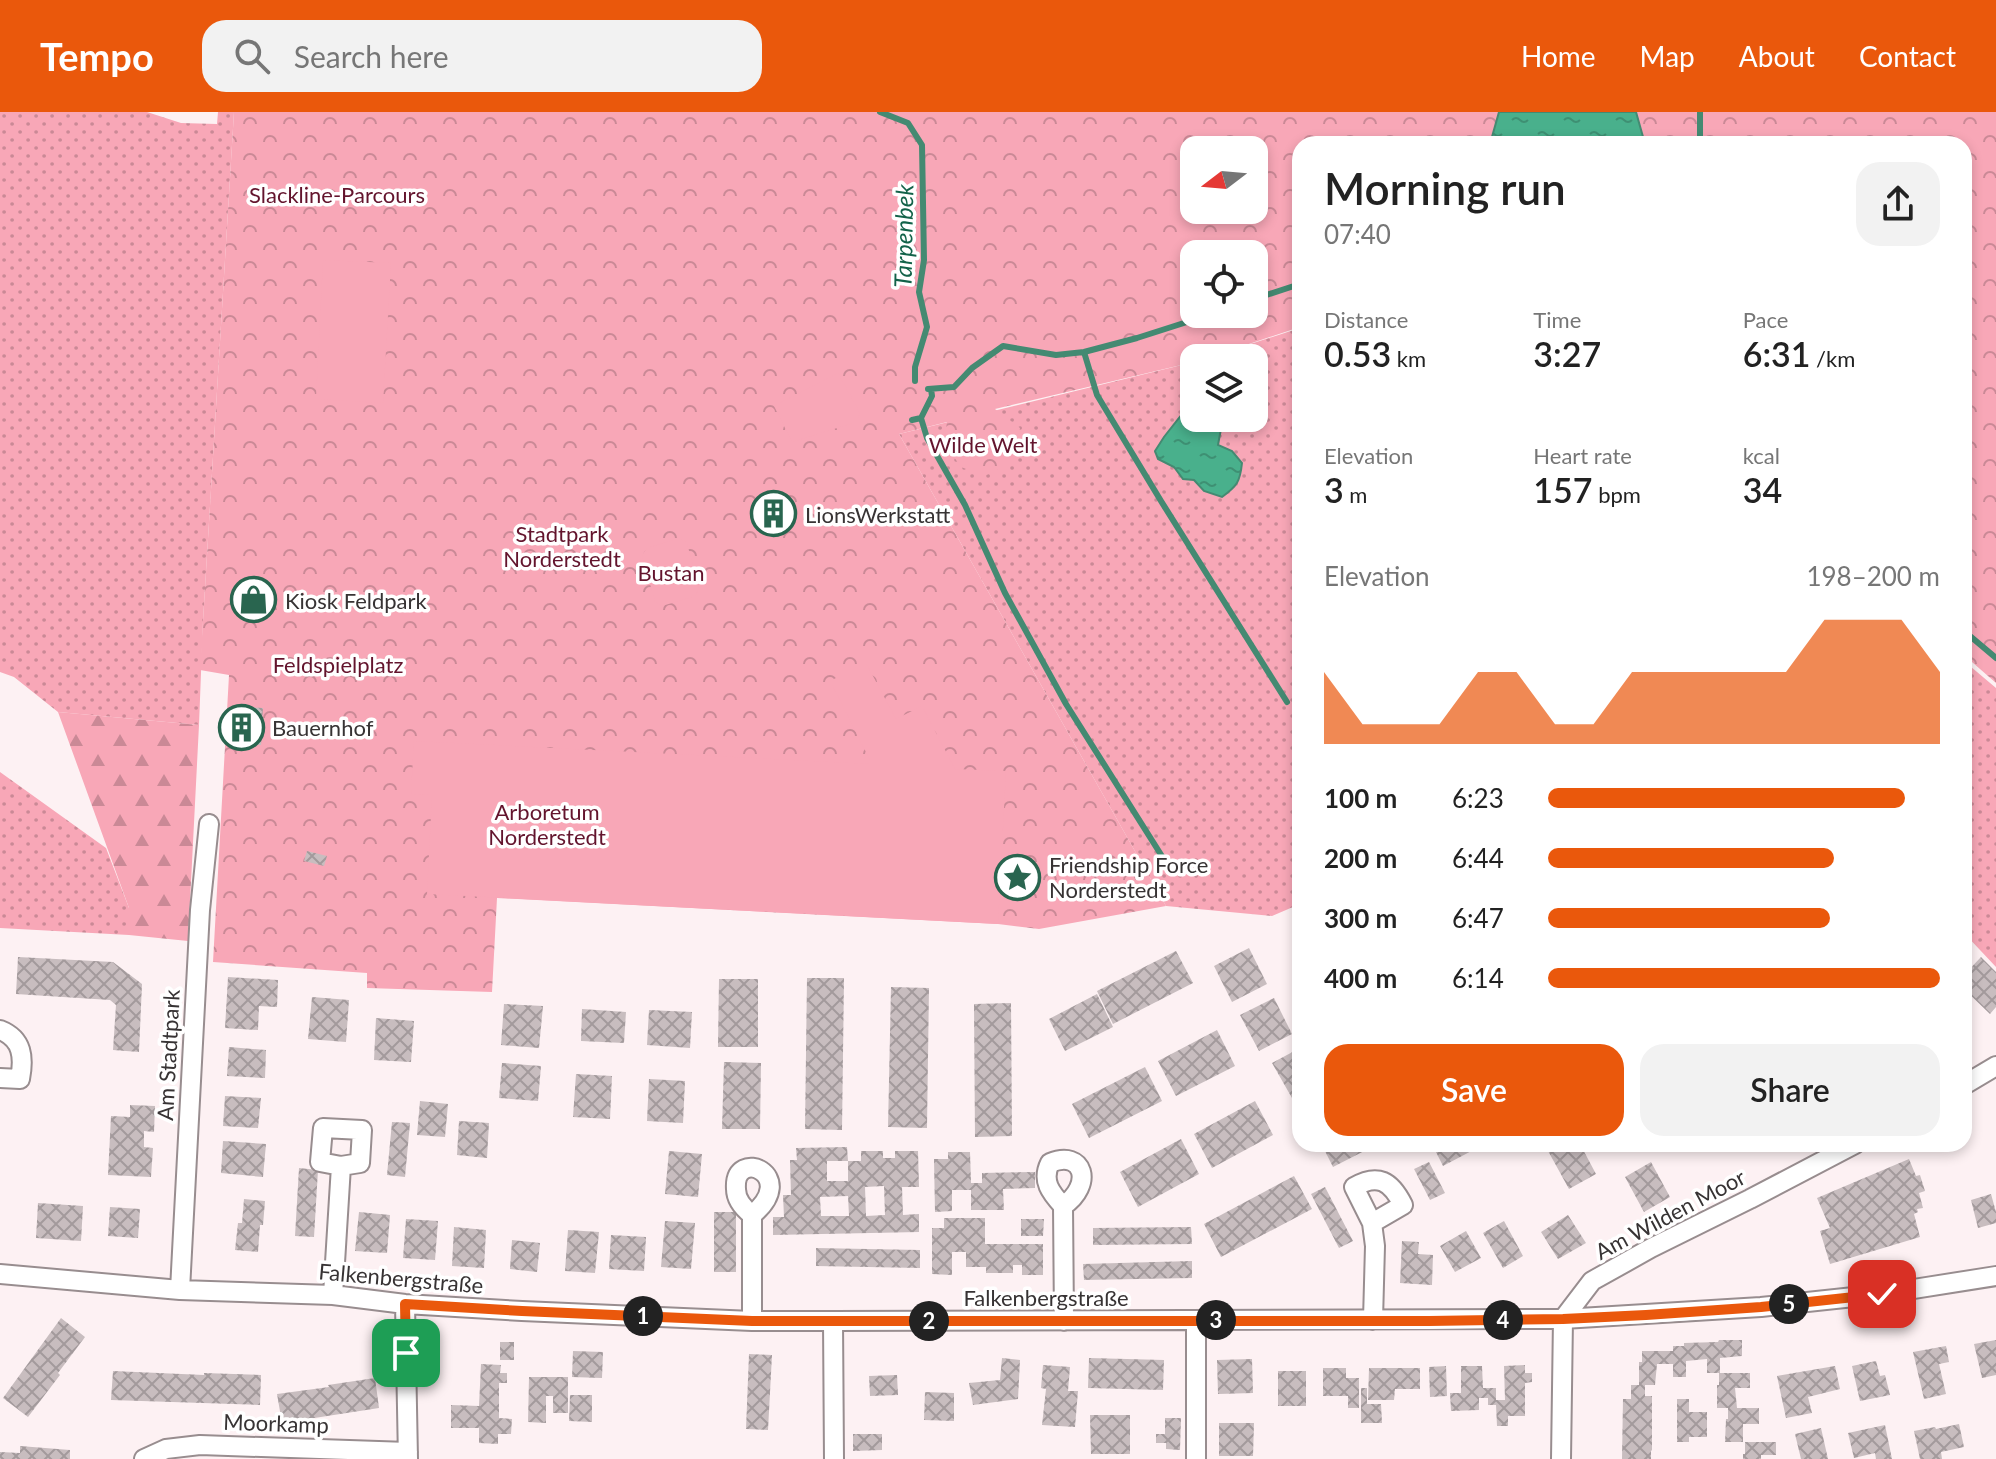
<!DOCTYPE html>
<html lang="en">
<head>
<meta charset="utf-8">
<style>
	:root { --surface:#fff; --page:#f2f2f2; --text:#222; --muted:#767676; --accent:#ea580c }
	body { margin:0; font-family:Lato,sans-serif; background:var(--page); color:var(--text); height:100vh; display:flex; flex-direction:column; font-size:30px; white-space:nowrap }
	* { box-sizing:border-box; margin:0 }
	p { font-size:26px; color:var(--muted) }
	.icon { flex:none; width:44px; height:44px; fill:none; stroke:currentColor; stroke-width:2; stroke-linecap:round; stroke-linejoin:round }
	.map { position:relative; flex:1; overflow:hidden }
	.sheet { position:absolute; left:1292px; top:24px; width:680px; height:1016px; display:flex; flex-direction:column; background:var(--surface); border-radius:24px; box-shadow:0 4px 12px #0003 }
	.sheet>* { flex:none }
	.needle { width:52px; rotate:254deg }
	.controls { position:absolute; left:1180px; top:24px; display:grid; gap:16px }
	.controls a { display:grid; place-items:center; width:88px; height:88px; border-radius:16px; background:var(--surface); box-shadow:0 4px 12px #0003; font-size:40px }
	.pin { position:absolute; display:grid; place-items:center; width:68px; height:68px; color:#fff; margin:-34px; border-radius:16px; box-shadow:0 4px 12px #0006 }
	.km { position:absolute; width:40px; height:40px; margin:-20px; border-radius:50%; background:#222; color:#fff; font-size:22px; line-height:40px; text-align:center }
	.round { display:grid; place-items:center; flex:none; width:84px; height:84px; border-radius:24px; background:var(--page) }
	.summary { display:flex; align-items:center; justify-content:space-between; height:136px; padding:0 32px }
	h1 { font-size:44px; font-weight:600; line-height:60px }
	.metrics { display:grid; grid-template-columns:repeat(3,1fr); gap:12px; height:136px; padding:8px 32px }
	.metrics div { display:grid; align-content:center }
	.metrics b { font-size:34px; font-weight:600 }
	.metrics small { font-size:22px; font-weight:400 }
	.metrics p { font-size:22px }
	.chart { height:224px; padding:16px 32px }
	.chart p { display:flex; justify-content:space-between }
	.chart svg { width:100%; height:144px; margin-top:8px; fill:var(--accent); opacity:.7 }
	.primary-button { display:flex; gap:16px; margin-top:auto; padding:16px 32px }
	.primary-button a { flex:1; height:92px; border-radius:24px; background:var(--accent); color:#fff; font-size:32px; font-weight:600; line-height:92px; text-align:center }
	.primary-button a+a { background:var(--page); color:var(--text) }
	ul { padding:0 32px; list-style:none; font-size:26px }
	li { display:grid; grid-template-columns:128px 96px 1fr; align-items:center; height:60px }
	li i { height:20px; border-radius:10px; background:var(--accent) }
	header { display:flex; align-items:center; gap:48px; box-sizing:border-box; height:112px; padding:0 40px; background:var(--accent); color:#fff }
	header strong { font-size:38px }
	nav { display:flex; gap:44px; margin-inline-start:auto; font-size:28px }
	.search { width:560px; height:72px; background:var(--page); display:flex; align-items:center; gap:20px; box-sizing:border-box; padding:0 28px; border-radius:24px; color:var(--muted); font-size:30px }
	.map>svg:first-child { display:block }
	.grass { fill:url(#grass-dots) }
	.forest { fill:url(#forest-firs) }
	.park { fill:url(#park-crowns); fill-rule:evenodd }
	.garden { fill:#f8a7b7 }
	.water { fill:url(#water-ripples); stroke:#448a72; stroke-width:2 }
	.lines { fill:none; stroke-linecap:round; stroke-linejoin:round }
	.stream { stroke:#448a72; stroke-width:6 }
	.building { fill:url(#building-cross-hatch); fill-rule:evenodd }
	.minor-casing { stroke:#988d8f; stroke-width:22 }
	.minor { stroke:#fff; stroke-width:18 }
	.route-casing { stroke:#fff; stroke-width:16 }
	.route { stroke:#ea580c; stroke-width:10 }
	.labels { text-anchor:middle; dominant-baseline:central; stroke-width:7; stroke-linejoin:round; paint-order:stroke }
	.park-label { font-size:22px; fill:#63142d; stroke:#fff }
	.poi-label { font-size:22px; fill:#373334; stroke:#fff; text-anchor:start }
	.street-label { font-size:22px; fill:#373334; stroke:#fff }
	.water-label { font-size:24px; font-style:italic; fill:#126249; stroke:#fff }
</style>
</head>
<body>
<header>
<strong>Tempo</strong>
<div class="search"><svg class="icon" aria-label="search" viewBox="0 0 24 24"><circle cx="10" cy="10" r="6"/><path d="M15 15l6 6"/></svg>Search here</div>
<nav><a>Home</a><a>Map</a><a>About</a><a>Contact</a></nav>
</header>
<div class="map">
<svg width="1996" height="1347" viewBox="0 0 1996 1347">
	<defs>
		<pattern id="grass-dots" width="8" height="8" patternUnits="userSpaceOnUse" patternTransform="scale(2)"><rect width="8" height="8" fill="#f8a7b7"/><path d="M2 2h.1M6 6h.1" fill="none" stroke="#ca8996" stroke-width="1.8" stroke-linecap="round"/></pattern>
		<pattern id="forest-firs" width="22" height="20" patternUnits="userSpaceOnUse" patternTransform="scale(2)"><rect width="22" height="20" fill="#f8a7b7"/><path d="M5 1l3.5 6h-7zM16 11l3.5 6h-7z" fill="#ca8996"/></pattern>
		<pattern id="park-crowns" width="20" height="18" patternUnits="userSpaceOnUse" patternTransform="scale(2)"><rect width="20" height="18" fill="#f8a7b7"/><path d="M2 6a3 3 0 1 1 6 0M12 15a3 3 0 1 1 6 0" fill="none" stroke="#ca8996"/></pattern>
		<pattern id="water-ripples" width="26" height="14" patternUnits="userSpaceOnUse" patternTransform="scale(2)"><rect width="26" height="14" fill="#49b08c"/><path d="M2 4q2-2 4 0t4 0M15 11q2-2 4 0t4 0" fill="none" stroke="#3e9073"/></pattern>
		<pattern id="building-cross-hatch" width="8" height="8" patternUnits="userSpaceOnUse" patternTransform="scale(2)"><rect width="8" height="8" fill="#c8bdbf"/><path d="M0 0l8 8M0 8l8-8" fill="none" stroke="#a39a9c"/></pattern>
	</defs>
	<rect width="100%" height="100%" fill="#fdf1f3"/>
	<path class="grass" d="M0 0H147L181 11 217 12 218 0H234L203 509 199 613 58 600 14 565 0 560Z
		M1300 216V792L1272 804 1166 794 899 322 1194 250V306H1254V246H1207Z
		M1964 549 1996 576V855L1964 821Z
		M0 660 106 736 129 796V823L0 816Z"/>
	<path class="forest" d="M58 600 199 613 188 829 129 823V796Z"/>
	<path class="park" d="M234 0H1996V571L1964 543V32H1300V215L1207 246H1194V250L995 297 1020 316 1012 351 984 364 961 355 944 331 947 310 899 322 1166 794 1039 817 998 812 497 786 492 880 367 876V861L213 850 229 563 200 558ZM1194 38H1254V98H1194ZM1194 142H1254V202H1194Z"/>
	<path class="garden" d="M323 148 391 151 383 291 316 287Z
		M838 261 860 301 858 306 853 311 792 330 774 294Z
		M680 426 687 431 699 477 695 484 662 494 655 490 642 443 647 436Z
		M866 551 896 607 922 594 955 657 1006 659 998 812 427 782 432 683 411 682 414 629 872 652 830 569Z"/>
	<path class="water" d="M1499 0H1636L1645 32H1490Z
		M1194 287V306H1223L1218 333 1232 339 1242 351C1240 370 1237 374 1222 385L1204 379 1194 368 1183 367 1174 355 1158 347 1155 339 1164 325Z"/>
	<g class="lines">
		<path class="stream" d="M880 0 908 11 922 33 924 148 919 180 927 215 915 255V269
			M1700 32V0
			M1254 187 1300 172
			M1084 240 1097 283 1161 389 1287 590
			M928 277 954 275 972 256 1003 234 1056 243 1084 240 1137 226 1212 202
			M921 306 932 284 931 277
			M912 308 921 306 927 326 965 393 1005 481 1066 592 1165 749
			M1964 519 1996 546"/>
	</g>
	<path class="building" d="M771 378 791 417 777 425 757 386Z
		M232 594 263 596 262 610H251V619L262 620 261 633 231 631Z
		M307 739 327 744 324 754 304 749Z
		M1249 836 1267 872 1232 890 1214 854Z
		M1176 839 1193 871 1113 912 1097 879Z
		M18 845 113 850 142 872 139 940 113 938 116 893 110 888 16 882Z
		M1981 845 1996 860V895L1990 902 1964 877V863Z
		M228 865 278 868 277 895 259 894 258 918 225 916Z
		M807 866H844L842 1018 805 1017Z
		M719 867H758V935H718Z
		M891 875 929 876 927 1016 888 1015Z
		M1097 882 1113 915 1065 939 1049 907Z
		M312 885 349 888 346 930 308 927Z
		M1274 886 1292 922 1259 939 1240 903Z
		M1011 891 1012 1024 975 1025 974 892Z
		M504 892 543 894 539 936 501 933Z
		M582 897 626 900 624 931 581 929Z
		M649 898 692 900 690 936 647 933Z
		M376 906 414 909 411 950 374 948Z
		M1217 918 1235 954 1176 984 1158 949Z
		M229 935 266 938 265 966 227 964Z
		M1300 936V981L1292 986 1272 951Z
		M724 950 761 951 760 1017H722Z
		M502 951 541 954 538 989 499 986Z
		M1145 955 1162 989 1089 1026 1072 992Z
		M576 962 612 964 610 1007 573 1005Z
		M649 967 685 969 683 1011 647 1009Z
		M225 984 261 986 258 1016 223 1014Z
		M420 989 448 992 445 1025 417 1023Z
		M1255 989 1273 1023 1212 1056 1194 1022Z
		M130 993 155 994 154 1020 144 1019V1035L153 1036 151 1065 108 1063 111 1004 130 1005Z
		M459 1009 489 1011 487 1046 457 1043Z
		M392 1010 410 1011 405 1065 387 1063Z
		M1181 1027 1199 1062 1138 1095 1120 1060Z
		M223 1029 266 1032 263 1065 221 1061Z
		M1335 1032H1368L1370 1036 1333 1055 1324 1037Z
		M1432 1032H1478L1479 1035 1443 1054Z
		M1555 1032H1580L1596 1062 1569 1077 1547 1037Z
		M847 1035 848 1049H861V1039H883V1046H895V1039H918L919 1075H902L903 1103 919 1102V1120L773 1123V1105H784L783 1083H791L790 1048H797L796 1036ZM827 1049H848V1069H827ZM884 1074 885 1103 866 1104 865 1075ZM848 1084 849 1104H821L820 1085Z
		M669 1039 702 1042 698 1085 665 1082Z
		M948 1040H970L971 1071H982V1061L1035 1060V1076L1003 1077 1004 1098H971V1078H952V1099L935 1100 934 1047H948Z
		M1909 1047 1916 1064 1920 1063 1925 1079 1919 1081 1923 1096 1917 1097 1918 1100 1914 1102 1920 1125 1830 1152 1820 1119 1830 1116 1817 1086Z
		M1429 1050 1445 1081 1430 1088 1414 1057Z
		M1651 1050 1670 1085 1644 1100 1625 1065Z
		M299 1056 318 1058 314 1125 295 1124Z
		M1294 1064 1312 1097 1221 1145 1204 1112Z
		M1325 1075 1353 1129 1339 1136 1311 1082Z
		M1991 1082 1996 1100V1111L1978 1116 1971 1088Z
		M244 1087 265 1089 263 1113H260L258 1140 235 1138 238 1111H242Z
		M38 1091 83 1094 81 1129 36 1126Z
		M110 1095 140 1097 138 1126 108 1124Z
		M359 1100 390 1103 387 1141 355 1139Z
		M714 1100H736V1160H714Z
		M1568 1103 1586 1131 1558 1147 1541 1120Z
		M944 1106H985V1132H1043V1163H1022V1153H1013V1161H986V1155H966V1140H952V1163L932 1162V1116H944Z
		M406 1107 438 1109 435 1148 403 1146Z
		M1021 1107H1044L1043 1124H1021Z
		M665 1109 695 1111 691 1157 661 1155Z
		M1504 1109 1523 1144 1503 1156 1483 1121Z
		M454 1115 486 1118 484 1156 452 1154Z
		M1191 1115 1192 1132 1093 1133V1116Z
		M568 1118 599 1120 595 1161 565 1159Z
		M1466 1119 1481 1146 1455 1160 1440 1134Z
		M611 1123 646 1125 644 1159 609 1157Z
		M512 1128 540 1131 537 1160 510 1157Z
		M1402 1129 1419 1130 1418 1142 1433 1143 1432 1173 1400 1171Z
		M816 1136 920 1138V1156L816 1154Z
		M1192 1149V1166L1084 1168 1083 1152Z
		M61 1206 85 1225 58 1261 60 1263 28 1305 3 1286Z
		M1719 1228H1742V1244L1720 1246V1261H1707V1247L1686 1249V1265H1673V1252H1657L1655 1273H1645V1284H1652V1338L1651 1339V1347H1622L1623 1287H1631V1273H1639V1250H1642V1239H1673V1234H1684V1231L1718 1230Z
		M1996 1228V1263L1982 1266 1974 1232Z
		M500 1230H514V1248H500Z
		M1946 1234 1949 1250 1939 1252 1946 1282 1924 1287 1913 1240Z
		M573 1239 603 1240 602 1266 572 1265Z
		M749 1242 772 1243 768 1318 746 1317Z
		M1002 1246 1020 1248 1018 1287 973 1293 969 1271 1000 1268Z
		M1089 1246 1164 1248 1163 1278 1088 1276Z
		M1252 1247 1253 1281 1218 1282 1217 1248Z
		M1876 1249 1880 1264 1885 1263 1890 1283 1860 1289 1852 1254Z
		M481 1252 501 1253 500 1261H507V1271H499V1306L512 1307 511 1322H498V1332L479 1331V1316H451V1293L479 1294Z
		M1043 1253 1070 1255 1068 1279H1078L1075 1315 1042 1313 1046 1277 1041 1276Z
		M1525 1253V1261H1532V1270L1525 1271V1304H1508V1314H1497L1496 1293H1488V1286H1479V1298L1451 1299 1450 1281H1461V1254H1482L1483 1276H1496V1288H1505L1504 1254Z
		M1446 1254 1447 1284 1430 1285 1429 1255Z
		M1835 1254 1840 1277 1808 1285 1812 1301 1786 1306 1777 1264Z
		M1323 1256H1346V1266H1359V1296H1348V1284H1323Z
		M1369 1256H1420V1277H1395L1394 1288H1368Z
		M113 1259 204 1263V1261L261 1263 260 1293 111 1288Z
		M1278 1259H1306V1294H1278Z
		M1719 1261H1750V1276H1735L1737 1296H1759V1312H1743V1330H1725L1726 1307H1728V1296H1717V1273H1719Z
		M897 1263 898 1283 870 1284 869 1264Z
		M529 1265H568V1301H553V1284H546V1311L528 1310Z
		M375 1266 379 1296 282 1311 277 1282 329 1275 328 1273Z
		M1361 1276H1367V1292H1381L1382 1311H1361Z
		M925 1280 954 1281V1309L924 1308Z
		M570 1283H592V1310L569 1309Z
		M1677 1287H1689V1300H1707V1325H1689V1330H1677Z
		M1090 1303H1130V1342H1091Z
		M1165 1306H1181L1180 1338 1166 1337V1331H1156V1322H1165Z
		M1219 1311H1254L1253 1344H1219Z
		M1959 1312 1964 1335 1941 1340 1942 1347H1920L1914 1319 1935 1315 1936 1317Z
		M1885 1313 1892 1347H1876L1875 1341 1854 1346 1848 1321Z
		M1821 1316 1828 1347H1801L1795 1322Z
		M853 1322H882V1338L853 1339Z
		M1745 1330H1776V1343H1761V1347H1743V1342H1745Z
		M20 1334 70 1338V1347H0V1340L20 1341Z"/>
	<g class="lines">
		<defs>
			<path id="minor" d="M0 918C23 927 24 946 20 967L0 966
				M1964 973 1996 954
				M1063 1094C1094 1073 1084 1037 1050 1051 1041 1069 1051 1081 1063 1094L1064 1209
				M1372 1111 1403 1093C1391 1069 1378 1061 1354 1075L1372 1111 1375 1134 1373 1208
				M0 1162 180 1178 333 1183 405 1192 522 1199 752 1209H833L1563 1207 1761 1195 1882 1182 1996 1164
				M180 1178 200 798 209 712
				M333 1183 341 1054 320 1050 323 1016 362 1018 360 1051 341 1054
				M405 1192 408 1347
				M752 1209V1103C743 1096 736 1088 736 1077 733 1034 801 1063 752 1103
				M833 1209 834 1347
				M144 1347 166 1337 200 1333 408 1340
				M1196 1347V1209
				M1561 1347 1563 1207 1592 1169 1651 1136 1750 1087 1855 1032"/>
		</defs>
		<use href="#minor" class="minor-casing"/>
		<use href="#minor" class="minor"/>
	</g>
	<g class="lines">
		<defs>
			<path id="route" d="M406 1241 405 1192 522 1199 752 1209H1429L1563 1207 1646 1203 1761 1195 1882 1182"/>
		</defs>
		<use href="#route" class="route-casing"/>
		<use href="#route" class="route"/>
	</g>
	<defs>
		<symbol id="building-ring" viewBox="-11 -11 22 22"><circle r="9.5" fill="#fff" stroke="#29654f" stroke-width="1.5"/><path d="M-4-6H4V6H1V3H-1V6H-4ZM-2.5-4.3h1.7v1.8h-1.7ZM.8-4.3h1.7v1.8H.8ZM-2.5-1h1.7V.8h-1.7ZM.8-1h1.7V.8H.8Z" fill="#29654f"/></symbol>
		<symbol id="shop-ring" viewBox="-11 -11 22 22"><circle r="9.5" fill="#fff" stroke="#29654f" stroke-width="1.5"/><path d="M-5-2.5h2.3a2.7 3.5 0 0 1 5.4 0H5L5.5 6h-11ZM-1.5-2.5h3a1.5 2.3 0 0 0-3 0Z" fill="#29654f"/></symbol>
		<symbol id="sight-ring" viewBox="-11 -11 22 22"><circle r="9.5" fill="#fff" stroke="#29654f" stroke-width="1.5"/><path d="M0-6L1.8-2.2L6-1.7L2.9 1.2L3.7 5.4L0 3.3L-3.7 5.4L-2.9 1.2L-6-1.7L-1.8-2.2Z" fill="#29654f"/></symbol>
	</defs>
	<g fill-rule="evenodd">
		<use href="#building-ring" x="748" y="376" width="51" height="51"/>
		<use href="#shop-ring" x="228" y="462" width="51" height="51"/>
		<use href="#building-ring" x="216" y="590" width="51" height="51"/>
		<use href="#sight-ring" x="992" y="740" width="51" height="51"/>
	</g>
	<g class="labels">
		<g class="park-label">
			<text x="337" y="82">Slackline-Parcours</text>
			<text x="983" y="332">Wilde Welt</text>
			<text x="562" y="421">Stadtpark<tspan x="562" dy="25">Norderstedt</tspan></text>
			<text x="671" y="460">Bustan</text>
			<text x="338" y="552">Feldspielplatz</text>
			<text x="547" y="699">Arboretum<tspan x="547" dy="25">Norderstedt</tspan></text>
		</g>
		<g class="poi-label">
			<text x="805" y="402">LionsWerkstatt</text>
			<text x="285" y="488">Kiosk Feldpark</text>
			<text x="272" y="615">Bauernhof</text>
			<text x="1049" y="752">Friendship Force<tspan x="1049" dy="25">Norderstedt</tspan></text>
		</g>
		<g class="street-label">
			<text transform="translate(168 943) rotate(-87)">Am Stadtpark</text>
			<text transform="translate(1670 1102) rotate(-28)">Am Wilden Moor</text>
			<text transform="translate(401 1166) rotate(5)">Falkenbergstraße</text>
			<text x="1046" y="1185">Falkenbergstraße</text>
			<text transform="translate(276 1311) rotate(2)">Moorkamp</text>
		</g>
		<g class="water-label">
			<text transform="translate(903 124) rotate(-89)">Tarpenbek</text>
		</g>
	</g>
</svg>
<div class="controls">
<a><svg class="needle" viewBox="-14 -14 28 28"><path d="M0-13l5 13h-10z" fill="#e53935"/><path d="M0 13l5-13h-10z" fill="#767676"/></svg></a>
<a><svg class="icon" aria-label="locate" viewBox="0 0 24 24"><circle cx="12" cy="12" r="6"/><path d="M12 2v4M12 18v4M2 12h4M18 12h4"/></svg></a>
<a><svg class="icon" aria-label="layers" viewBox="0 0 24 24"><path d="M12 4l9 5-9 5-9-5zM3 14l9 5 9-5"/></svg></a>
</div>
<div class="pin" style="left:406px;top:1241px;background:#1e9e55"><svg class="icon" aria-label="arrive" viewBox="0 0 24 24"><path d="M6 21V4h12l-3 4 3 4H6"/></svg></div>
<div class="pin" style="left:1882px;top:1182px;background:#d93025"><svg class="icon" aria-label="check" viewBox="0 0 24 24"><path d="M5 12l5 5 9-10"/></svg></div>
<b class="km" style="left:643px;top:1204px">1</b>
<b class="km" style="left:929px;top:1209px">2</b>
<b class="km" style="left:1216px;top:1208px">3</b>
<b class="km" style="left:1503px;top:1208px">4</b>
<b class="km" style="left:1789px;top:1192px">5</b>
<section class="sheet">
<div class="summary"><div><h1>Morning run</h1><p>07:40</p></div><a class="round"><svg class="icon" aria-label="share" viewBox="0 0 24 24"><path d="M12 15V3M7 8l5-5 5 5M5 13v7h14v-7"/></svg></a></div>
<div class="metrics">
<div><p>Distance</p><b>0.53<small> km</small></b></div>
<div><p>Time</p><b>3:27</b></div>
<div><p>Pace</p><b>6:31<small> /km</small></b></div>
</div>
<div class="metrics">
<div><p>Elevation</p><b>3<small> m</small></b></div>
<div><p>Heart rate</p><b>157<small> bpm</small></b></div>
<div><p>kcal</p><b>34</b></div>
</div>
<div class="chart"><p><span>Elevation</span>198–200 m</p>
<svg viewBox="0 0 160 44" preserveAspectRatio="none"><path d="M0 44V22L10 38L20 38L30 38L40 22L50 22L60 38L70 38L80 22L90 22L100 22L110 22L120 22L130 6L140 6L150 6L160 22V44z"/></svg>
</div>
<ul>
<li><b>100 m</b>6:23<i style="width:91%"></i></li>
<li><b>200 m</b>6:44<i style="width:73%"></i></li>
<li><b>300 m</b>6:47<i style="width:72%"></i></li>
<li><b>400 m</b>6:14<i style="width:100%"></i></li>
</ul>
<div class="primary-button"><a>Save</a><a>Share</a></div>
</section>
</div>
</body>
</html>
